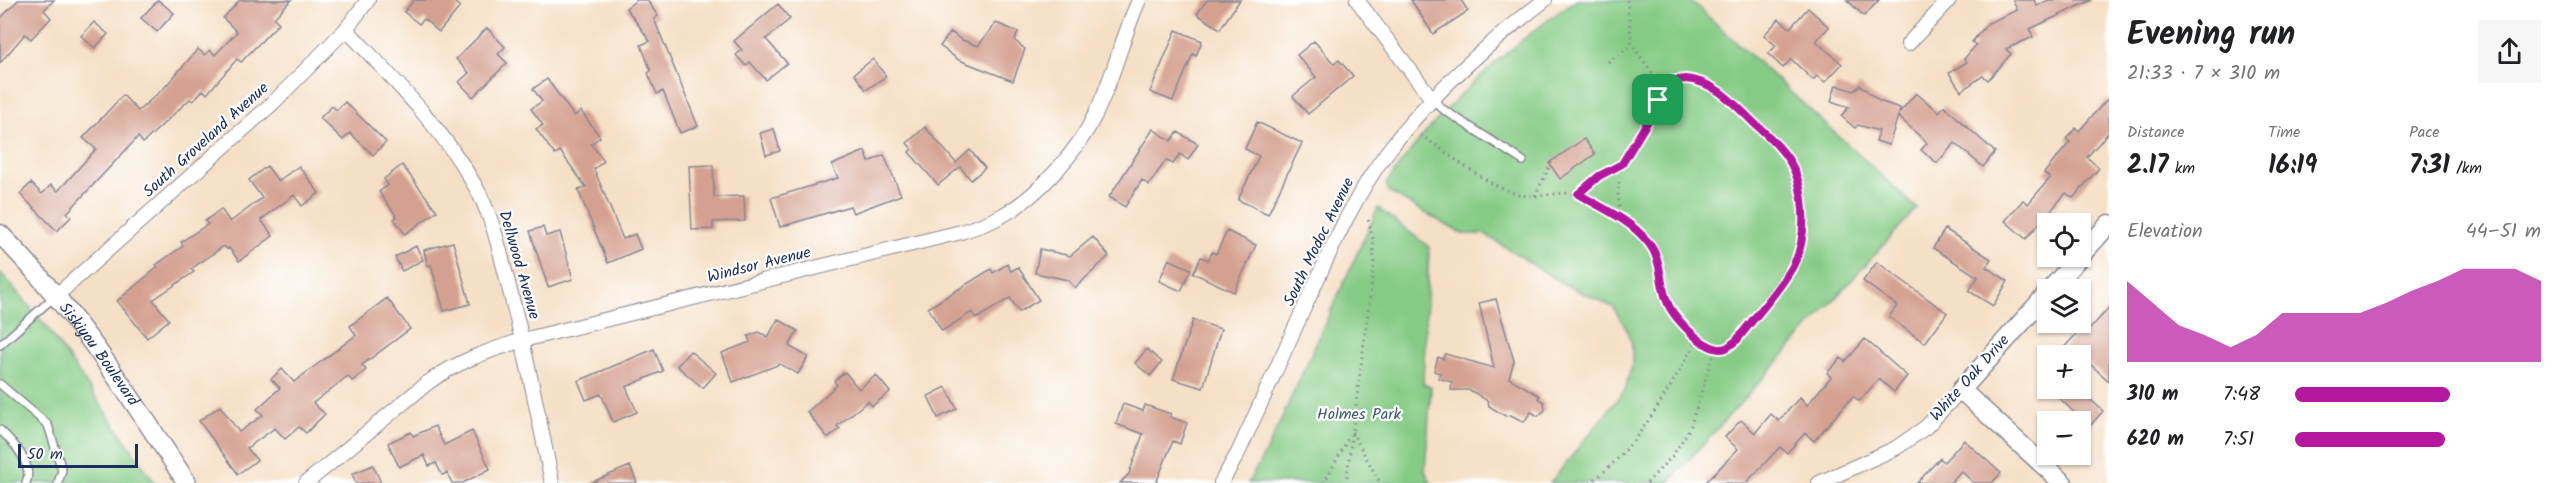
<!DOCTYPE html>
<html lang="en">
<head>
<meta charset="utf-8">
<style>
	:root { --surface:#fff; --page:#f6f6f6; --text:#202124; --muted:#757577; --accent:#b5179e }
	body { margin:0; font-family:Kalam,sans-serif; background:var(--page); color:var(--text); height:100vh; display:flex; flex-direction:column; font-size:22px; white-space:nowrap }
	* { box-sizing:border-box; margin:0 }
	p { font-size:20px; color:var(--muted) }
	.icon { flex:none; width:33px; height:33px; fill:none; stroke:currentColor; stroke-width:2; stroke-linecap:round; stroke-linejoin:round }
	.map { position:relative; flex:1; overflow:hidden }
	.side { display:flex; flex-direction:column; background:var(--surface); width:450px }
	.side>* { flex:none }
	.fabs { position:absolute; left:2037px; top:213px; display:grid; gap:12px }
	.fabs a { display:grid; place-items:center; width:54px; height:54px; border-radius:0px; background:var(--surface); box-shadow:0 2px 4px #0004; font-size:30px }
	.scale { position:absolute; left:18px; bottom:15px; width:120px; box-sizing:border-box; padding-left:6px; border:3px solid #1b2f5e; border-top:0; font-size:16px; line-height:21px; white-space:nowrap; color:#1b2f5e; -webkit-text-stroke:4px #fff; paint-order:stroke }
	.pin { position:absolute; display:grid; place-items:center; width:51px; height:51px; color:#fff; margin:-26px; border-radius:12px; box-shadow:0 3px 9px #0006 }
	.round { display:grid; place-items:center; flex:none; width:63px; height:63px; border-radius:0px; background:var(--page) }
	.overview { display:flex; align-items:center; justify-content:space-between; height:102px; padding:0 18px }
	h1 { font-size:33px; font-weight:700; line-height:45px }
	.figures { display:grid; grid-template-columns:repeat(3,1fr); gap:9px; height:102px; padding:6px 18px }
	.figures div { display:grid; align-content:center }
	.figures b { font-size:26px; font-weight:700 }
	.figures small { font-size:16px; font-weight:400 }
	.figures p { font-size:16px }
	.chart { height:168px; padding:12px 18px }
	.chart p { display:flex; justify-content:space-between }
	.chart svg { width:100%; height:108px; margin-top:6px; fill:var(--accent); opacity:.7 }
	ul { padding:0 18px; list-style:none; font-size:20px }
	li { display:grid; grid-template-columns:96px 72px 1fr; align-items:center; height:45px }
	li i { height:15px; border-radius:8px; background:var(--accent) }
	main { display:flex; flex:1; min-height:0 }
	.map>svg:first-child { display:block }
	.green { fill:#85cb85; stroke:#507d72; stroke-width:1.5 }
	.building { fill:#d4a090 }
	.lines { fill:none; stroke-linecap:round; stroke-linejoin:round }
	.service-casing { stroke:#888792; stroke-width:10 }
	.minor-casing { stroke:#888792; stroke-width:16 }
	.tertiary-casing { stroke:#888792; stroke-width:21 }
	.path { stroke:#888792; stroke-width:3; stroke-dasharray:1.5 4.5; stroke-linecap:butt }
	.service { stroke:#fff; stroke-width:7 }
	.minor { stroke:#fff; stroke-width:14 }
	.tertiary { stroke:#fff; stroke-width:18 }
	.route-casing { stroke:#fff; stroke-width:12 }
	.route { stroke:#b5179e; stroke-width:8 }
	.labels { text-anchor:middle; dominant-baseline:central; stroke-width:4.5; stroke-linejoin:round; paint-order:stroke }
	.street-label { font-size:16px; fill:#1b2f5e; stroke:#fff }
	.park-label { font-size:16px; fill:#3b5e6a; stroke:#fff }
</style>
</head>
<body>
<main>
<div class="map">
<svg width="2109" height="483" viewBox="0 0 2109 483">
	<rect width="100%" height="100%" fill="#fff"/>
	<filter id="ink" filterUnits="userSpaceOnUse"><feTurbulence type="fractalNoise" baseFrequency=".0167" numOctaves="2"/><feDisplacementMap in="SourceGraphic" scale="12" xChannelSelector="R" yChannelSelector="G"/><feConvolveMatrix kernelMatrix="1 2 1 2 8 2 1 2 1" color-interpolation-filters="sRGB"/></filter>
	<filter id="wash" filterUnits="userSpaceOnUse"><feTurbulence type="fractalNoise" baseFrequency=".008" numOctaves="4" result="noise"/><feDisplacementMap in="SourceGraphic" scale="24" xChannelSelector="R" yChannelSelector="G"/><feGaussianBlur stdDeviation="1.35" result="paint"/><feColorMatrix in="noise" values="0 0 0 0 0 0 0 0 0 0 0 0 0 0 0 0 0 1.4 0 .05"/><feComposite in="paint" operator="in"/></filter>
	<g filter="url(#wash)">
		<rect width="100%" height="100%" fill="#f5dfc5"/>
		<path class="green" d="M1576 0H1690L1917 208 1668 483H1550L1625 390 1632 365V344L1625 326 1613 307 1562 283 1485 234H1462L1389 192 1386 184C1434 113 1505 49 1576 0Z
			M1378 208 1429 247 1423 384 1431 387 1425 471 1431 483H1248L1268 448Z
			M0 272 46 326 155 483H0Z"/>
		<g id="blocks">
			<path class="building" d="M18 0H54L44 10 51 18 31 39 25 34 0 63V19Z
				M158 0 174 13 157 32 141 18Z
				M240 0H291L274 18 279 23 241 62 237 59 207 94 203 90 193 101 190 99 143 143 138 137 67 213 71 217 57 231 20 194 31 183 42 194 51 185 58 191 96 149 83 138 123 95 138 111 164 88 198 49 205 55 210 50 215 55 237 32 223 18Z
				M414 0H452L460 7 439 32 424 19 419 24 404 12Z
				M637 0H647L658 16 654 19 698 126 680 133 663 91 657 94 648 73 651 71 641 45 650 41 626 8Z
				M1207 0H1240L1220 29 1197 14Z
				M1411 0H1461L1468 11 1433 34Z
				M1847 0H1879L1864 16Z
				M2013 0H2034L2037 6 2049 0H2092L2030 29 2033 37 2006 49 2011 54 1988 80 1983 76 1961 91 1949 73 1967 62 1964 59 1976 45 1972 42 1988 23 2017 10Z
				M778 4 790 19 766 39 787 63 766 80 750 62 746 66 736 55 742 50 734 41Z
				M1808 8 1829 27 1816 41 1842 64 1825 82 1817 76 1813 80 1791 59 1783 68 1768 54 1776 46 1764 35 1779 19 1790 28Z
				M94 22 108 34 95 48 81 36Z
				M996 23 1018 32 1015 41 1025 49 1013 81 959 60 940 46 951 32 960 39 978 46Z
				M487 28 505 47 498 54 507 63 473 97 459 82 469 73 456 59Z
				M1176 30 1202 41 1196 56 1193 54 1173 101 1150 92Z
				M1314 41 1334 64 1339 60 1353 76 1308 114 1293 96 1316 77 1297 55Z
				M873 59 886 76 866 90 854 74Z
				M547 79 574 116 581 111 600 137 591 144 604 161 594 169 623 239 635 234 641 249 608 263 578 190 586 187 560 151 555 155 536 129 543 125 531 109 542 101 533 89Z
				M1836 85 1854 91 1860 85 1879 101 1900 108 1899 113 1916 93 1939 112 1944 106 1995 152 1983 167 1955 143 1937 163 1921 150 1927 143 1898 116 1889 145 1876 141 1879 131 1858 125 1855 128 1841 116 1849 107 1831 101Z
				M2109 97V132L2087 157 2099 168 2073 198 2066 193 2026 239 2005 221 2023 200 2028 204 2050 178 2044 173 2070 142 2066 139 2076 128 2079 131Z
				M345 102 386 142 373 155 350 133 343 140 320 118 332 106 337 110Z
				M1257 122 1302 143 1268 214 1238 200 1259 156 1245 149Z
				M925 127 956 163 970 150 985 168 971 180 960 167 938 185 909 152 912 149 907 143Z
				M774 129 780 151 766 155 760 133Z
				M1153 129 1171 141 1178 132 1198 144 1188 160 1180 154 1173 164 1166 160 1149 185 1142 180 1125 207 1109 197Z
				M1584 139 1595 154 1560 179 1549 163Z
				M865 151 869 162 884 155 901 195 853 213 850 206 780 227 771 198 838 178 832 165Z
				M402 165 437 211 405 234 394 219 397 217 379 192 388 185 384 179Z
				M713 165 714 197 744 196 745 221 713 222V229L692 230 689 166Z
				M267 166 278 181 299 166 319 193 302 206 294 195 261 220 273 236 239 261 229 248 227 249 224 246 191 269 194 272 153 300 169 320 147 338 117 301 158 267 156 265 183 246 181 242 208 224 205 221 221 209 230 222 262 198 249 180Z
				M543 227 546 236 560 232 573 279 548 287 530 231Z
				M1945 229 1991 259 1986 267 2008 281 1993 306 1969 291 1978 277 1933 248Z
				M1227 231 1256 245 1234 292 1193 273 1201 257 1208 260 1212 252 1216 254Z
				M1093 237 1109 256 1075 288 1068 280 1035 273 1040 249 1070 256Z
				M453 242 470 304 444 311 431 265 428 266 424 250Z
				M416 246 423 260 402 271 395 257Z
				M1169 259 1191 269 1181 291 1159 281Z
				M1877 262 1947 313 1925 343 1889 317 1897 306 1863 281Z
				M1007 264 1011 271 1018 267 1039 300 1019 312 1010 298 976 319 972 312 942 331 928 308 991 269 993 273Z
				M387 298 410 329 362 365 366 370 352 381 348 376 313 403 325 414 306 433 299 427 285 439 275 428 247 448 257 460 238 474 199 421 220 406 239 432 263 415 257 409 280 388 271 379 282 369 294 382 356 335 350 326Z
				M1496 299 1514 361 1509 378 1540 396 1538 398 1544 402 1545 410 1538 416 1531 412 1524 422 1511 415 1505 416 1489 406 1488 401 1470 390H1451L1452 382 1438 378 1440 373 1434 371 1438 357 1443 359 1445 354 1494 368 1479 303Z
				M2109 308V381L2081 356H2056L2082 328 2087 332Z
				M778 319 798 331 789 346 808 357 798 374 780 364 733 382 722 353 750 342 748 336 759 332 768 337Z
				M1193 320 1221 329 1203 388 1173 379Z
				M1865 339 1907 376 1894 392 1879 379 1859 401 1853 396 1814 441 1805 433 1787 453 1780 447 1746 483H1705L1738 449 1725 437 1741 420 1755 433 1771 414 1779 421 1800 397 1807 405 1831 377 1827 373 1841 358 1845 362Z
				M654 349 663 371 626 387 637 412 613 422 601 394 586 400 578 381Z
				M1147 349 1162 362 1150 376 1135 363Z
				M690 351 716 373 703 388 677 366Z
				M845 372 859 389 876 375 890 392 872 406 868 401 837 426 840 429 828 438 807 412 837 385 834 381Z
				M946 387 957 409 938 418 928 396Z
				M2049 388H2078L2103 411 2089 427Z
				M1123 404 1143 411 1145 405 1171 414 1170 417 1187 423 1180 444 1173 441 1156 483H1120L1129 474 1143 434 1116 424Z
				M435 426 444 445 472 431 490 469 463 483H452L447 473 442 475 436 463 429 466 424 455 399 467 388 443 411 432 413 436Z
				M1964 440 2001 473 1992 483H1974L1961 471 1950 483H1917L1940 458 1944 462Z
				M373 465 381 483H356L352 474Z
				M630 466 637 483H590Z"/>
		</g>
	</g>
	<g filter="url(#ink)">
		<use href="#blocks" fill-opacity="0" stroke="#888792" stroke-width="1.5"/>
		<g class="lines">
			<defs>
				<path id="service" d="M1432 99 1444 110 1523 161
					M0 345 54 297
					M0 384 48 425 62 470 58 483
					M0 430C13 442 34 464 26 483"/>
				<path id="minor" d="M1357 0 1432 99
					M346 29C392 78 441 126 474 184 493 216 500 252 509 287 526 352 539 417 552 483
					M1908 44 1949 0
					M56 296 273 103 346 29 368 0
					M306 483 426 384C456 362 487 351 523 340L961 232C975 227 990 223 1003 215 1038 196 1078 151 1095 115 1113 79 1122 38 1139 0
					M1221 483 1238 453C1262 400 1286 348 1310 295 1333 245 1355 195 1388 151 1432 93 1487 44 1545 0
					M1819 483 1896 448 1926 427 1961 390"/>
				<g id="tertiary">
					<path id="s1" d="M0 234C74 308 130 396 187 483"/>
					<path d="M2080 256 2109 224"/>
					<path d="M2050 290 2080 256"/>
					<path d="M2048 293 1961 390 2063 483"/>
				</g>
			</defs>
			<use href="#service" class="service-casing"/>
			<use href="#minor" class="minor-casing"/>
			<use href="#tertiary" class="tertiary-casing"/>
			<path class="path" d="M1627 0 1632 45 1662 87
				M1608 62 1632 45
				M1686 79C1716 82 1733 103 1754 123 1765 133 1777 143 1786 156 1806 183 1809 237 1793 266 1778 293 1755 316 1737 340 1734 342 1729 347 1726 348 1708 355 1677 320 1669 306 1658 285 1664 260 1648 241 1629 219 1602 208 1578 194L1599 176 1622 164 1651 116 1662 87 1670 81Z
				M1421 135C1446 152 1494 191 1522 195 1541 198 1559 191 1578 194
				M1622 164C1618 184 1616 199 1622 218
				M1535 196 1553 159
				M1352 432 1380 483
				M1324 483 1350 435
				M1346 483 1374 264 1373 239 1368 219
				M1590 483C1639 447 1668 390 1698 338
				M1647 483 1673 455 1690 428 1715 349"/>
			<use href="#service" class="service"/>
			<use href="#minor" class="minor"/>
			<use href="#tertiary" class="tertiary"/>
		</g>
	</g>
	<g class="lines" filter="url(#ink)">
		<defs>
			<path id="route" d="M1686 79C1716 82 1733 103 1754 123 1765 133 1777 143 1786 156 1806 183 1809 237 1793 266 1778 293 1755 316 1737 340 1734 342 1729 347 1726 348 1708 355 1676 320 1669 306 1658 285 1664 260 1647 241 1629 219 1602 208 1578 194L1599 176 1622 164 1651 116 1662 87 1670 81Z"/>
		</defs>
		<use href="#route" class="route-casing"/>
		<use href="#route" class="route"/>
	</g>
	<g class="labels">
		<g class="street-label">
			<text transform="translate(206 140) rotate(-42)">South Groveland Avenue</text>
			<text transform="translate(1319 242) rotate(-64)">South Modoc Avenue</text>
			<text transform="translate(519 265) rotate(74)">Dellwood Avenue</text>
			<text transform="translate(759 265) rotate(-14)">Windsor Avenue</text>
			<text stroke="none"><textPath href="#s1" startOffset="156">Siskiyou Boulevard</textPath></text>
			<text transform="translate(1970 378) rotate(-48)">White Oak Drive</text>
		</g>
		<g class="park-label">
			<text x="1359" y="414">Holmes Park</text>
		</g>
	</g>
</svg>
<div class="fabs">
<a><svg class="icon" aria-label="locate" viewBox="0 0 24 24"><circle cx="12" cy="12" r="6"/><path d="M12 2v4M12 18v4M2 12h4M18 12h4"/></svg></a>
<a><svg class="icon" aria-label="layers" viewBox="0 0 24 24"><path d="M12 4l9 5-9 5-9-5zM3 14l9 5 9-5"/></svg></a>
<a>+</a>
<a>−</a>
</div>
<div class="scale">50 m</div>
<div class="pin" style="left:1658px;top:100px;background:#1e9e55"><svg class="icon" aria-label="arrive" viewBox="0 0 24 24"><path d="M6 21V4h12l-3 4 3 4H6"/></svg></div>
</div>
<section class="side">
<div class="overview"><div><h1>Evening run</h1><p>21:33 · 7 × 310 m</p></div><a class="round"><svg class="icon" aria-label="share" viewBox="0 0 24 24"><path d="M12 15V3M7 8l5-5 5 5M5 13v7h14v-7"/></svg></a></div>
<div class="figures">
<div><p>Distance</p><b>2.17<small> km</small></b></div>
<div><p>Time</p><b>16:19</b></div>
<div><p>Pace</p><b>7:31<small> /km</small></b></div>
</div>
<div class="chart"><p><span>Elevation</span>44–51 m</p>
<svg viewBox="0 0 160 44" preserveAspectRatio="none"><path d="M0 44V11L10 20L20 29L30 33L40 38L50 33L60 24L70 24L80 24L90 24L100 20L110 15L120 11L130 6L140 6L150 6L160 11V44z"/></svg>
</div>
<ul>
<li><b>310 m</b>7:48<i style="width:63%"></i></li>
<li><b>620 m</b>7:51<i style="width:61%"></i></li>
</ul>
</section>
</main>
</body>
</html>
